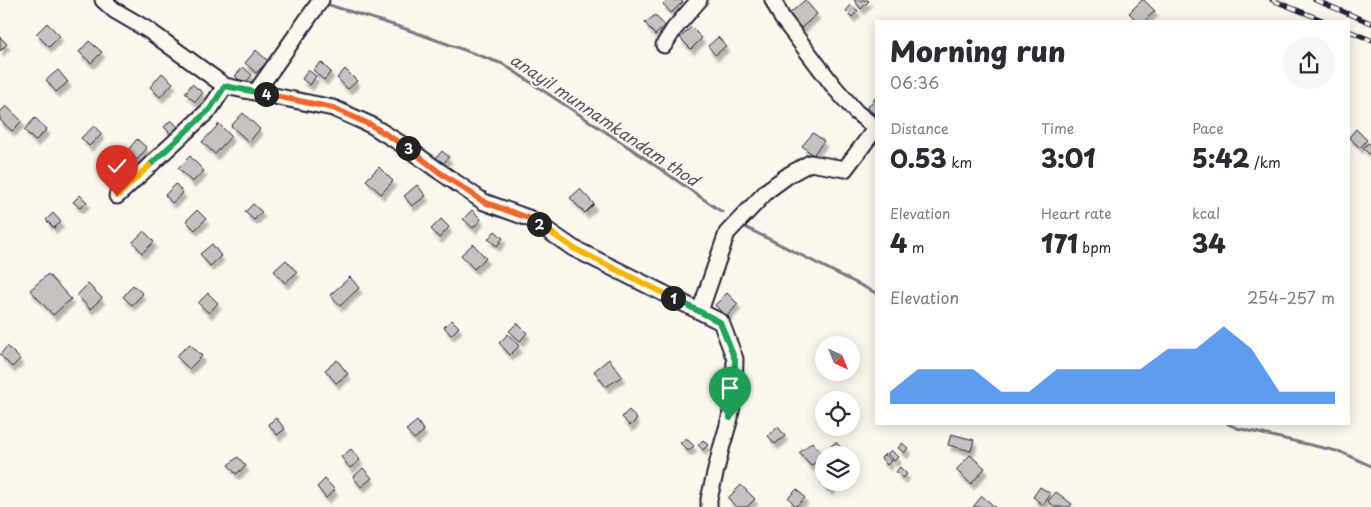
<!DOCTYPE html>
<html lang="en">
<head>
<meta charset="utf-8">
<style>
	:root { --surface:#fff; --page:#f7f7f7; --text:#2b2b33; --muted:#7c7c81; --accent:#1a73e8 }
	body { margin:0; font-family:"Playpen Sans",sans-serif; background:var(--page); color:var(--text); height:100vh; display:flex; flex-direction:column; font-size:19px; white-space:nowrap }
	* { box-sizing:border-box; margin:0 }
	p { font-size:16px; color:var(--muted) }
	.icon { flex:none; width:28px; height:28px; fill:none; stroke:currentColor; stroke-width:2; stroke-linecap:round; stroke-linejoin:round }
	.map { position:relative; flex:1; overflow:hidden }
	.panel { position:absolute; left:875px; top:20px; width:475px; height:405px; display:flex; flex-direction:column; background:var(--surface); border-radius:0px; box-shadow:0 2px 12px #0003 }
	.panel>* { flex:none }
	.needle { width:32px; rotate:137deg }
	.buttons { position:absolute; left:815px; top:336px; display:grid; gap:10px }
	.buttons a { display:grid; place-items:center; width:45px; height:45px; border-radius:50%; background:var(--surface); box-shadow:0 2px 12px #0003; font-size:25px }
	.pin { position:absolute; display:grid; place-items:center; width:42px; height:42px; color:#fff; margin:-51px -21px; border-radius:50% 50% 50% 0; rotate:-45deg; box-shadow:0 0 5px #0007 }
	.pin .icon { rotate:45deg }
	.km { position:absolute; width:25px; height:25px; margin:-12px; border-radius:50%; background:#222; color:#fff; font-size:14px; line-height:25px; text-align:center }
	.round { display:grid; place-items:center; flex:none; width:52px; height:52px; border-radius:26px; background:var(--page) }
	.overview { display:flex; align-items:center; justify-content:space-between; height:85px; padding:0 15px }
	h1 { font-size:28px; font-weight:800; line-height:38px }
	.figures { display:grid; grid-template-columns:repeat(3,1fr); gap:8px; height:85px; padding:5px 15px }
	.figures div { display:grid; align-content:center }
	.figures b { font-size:25px; font-weight:800 }
	.figures small { font-size:14px; font-weight:400 }
	.figures p { font-size:14px }
	.chart { height:140px; padding:10px 15px }
	.chart p { display:flex; justify-content:space-between }
	.chart svg { width:100%; height:90px; margin-top:5px; fill:var(--accent); opacity:.7 }
	.map>svg:first-child { display:block }
	.lines { fill:none; stroke-linecap:round; stroke-linejoin:round }
	.stream { stroke:#787681; stroke-width:3 }
	.building { fill:#c6c2c0; stroke:#22223b; filter:url(#shadow) }
	.minor-casing { stroke:#22223b; stroke-width:19 }
	.minor { stroke:#fbf7ec; stroke-width:15 }
	.rail-casing { stroke:#22223b; stroke-width:5 }
	.rail { stroke:#fbf7ec; stroke-width:3; stroke-dasharray:9; stroke-linecap:butt }
	.split-1-casing { stroke:#fff; stroke-width:10 }
	.split-2-casing { stroke:#fff; stroke-width:10 }
	.split-3-casing { stroke:#fff; stroke-width:10 }
	.split-4-casing { stroke:#fff; stroke-width:10 }
	.split-5-casing { stroke:#fff; stroke-width:10 }
	.split-6-casing { stroke:#fff; stroke-width:10 }
	.split-1 { stroke:#22a559; stroke-width:6 }
	.split-2 { stroke:#f5b400; stroke-width:6 }
	.split-3 { stroke:#f0652b; stroke-width:6 }
	.split-4 { stroke:#f0652b; stroke-width:6 }
	.split-5 { stroke:#22a559; stroke-width:6 }
	.split-6 { stroke:#f5b400; stroke-width:6 }
	.labels { text-anchor:middle; dominant-baseline:central; stroke-width:4; stroke-linejoin:round; paint-order:stroke }
	.water-label { font-size:16px; font-style:italic; fill:#545364; stroke:#fbf7ec }
</style>
</head>
<body>
<div class="map">
<svg width="1371" height="507" viewBox="0 0 1371 507">
	<defs>
		<filter id="shadow"><feDropShadow dx="3" dy="5.5" stdDeviation="1" flood-color="#0004"/></filter>
	</defs>
	<rect width="100%" height="100%" fill="#fbf7ec"/>
	<filter id="ink" filterUnits="userSpaceOnUse"><feTurbulence type="fractalNoise" baseFrequency=".02" numOctaves="2"/><feDisplacementMap in="SourceGraphic" scale="10" xChannelSelector="R" yChannelSelector="G"/><feConvolveMatrix kernelMatrix="1 2 1 2 8 2 1 2 1" color-interpolation-filters="sRGB"/></filter>
	<g filter="url(#ink)">
		<g class="lines">
			<path class="stream" d="M329 5 403 28 503 64 633 150 722 212
				M745 227 876 293
				M1228 424 1237 428 1341 452 1371 466"/>
		</g>
		<path class="building" d="M667 0H681L683 2 671 13 663 4Z
			M805 0 817 14 801 28 789 14Z
			M854 0H868L869 1 861 9Z
			M1142 0H1144L1155 11 1144 21H1137L1129 13Z
			M851 5 858 11 852 17 846 11Z
			M655 15 665 26 655 35 645 23Z
			M47 23 60 36 49 47 36 34Z
			M691 27 702 38 691 49 680 38Z
			M0 37 7 44 0 51Z
			M718 37 726 46 715 55 708 46Z
			M89 41 102 52 91 63 79 52Z
			M256 50 268 61 256 73 245 63Z
			M321 62 331 72 324 80 313 70Z
			M243 67 252 75 244 84 235 76Z
			M345 69 357 81 348 89 337 78Z
			M58 70 68 82 56 92 46 80Z
			M308 70 316 76 310 85 302 79Z
			M162 73 173 83 160 97 150 87Z
			M192 84 203 93 195 102 185 93Z
			M876 97V115L867 108Z
			M6 106 22 121 12 131 0 120V112Z
			M243 113 260 129 249 142 231 126Z
			M35 118 47 129 35 141 24 130Z
			M171 120 178 127 171 134 164 127Z
			M219 124 231 136 215 154 202 142Z
			M94 126 102 134 89 146 81 138Z
			M1356 129 1367 140 1360 148 1349 137Z
			M813 133 824 141 813 155 802 146Z
			M137 139 147 148 137 160 127 151Z
			M1369 143 1371 145V152L1369 154 1363 148Z
			M442 151 449 157 441 166 434 160Z
			M190 156 204 171 192 182 178 168Z
			M379 167 393 181 381 194 366 180Z
			M113 171 120 178 111 187 104 180Z
			M176 184 183 193 172 203 165 195Z
			M417 185 426 196 412 206 404 196Z
			M580 189 594 204 585 213 570 198Z
			M80 195 87 202 80 208 73 202Z
			M253 204 262 212 254 220 245 212Z
			M197 210 206 219 195 230 186 221Z
			M472 210 481 219 473 228 463 219Z
			M53 213 61 222 54 228 46 220Z
			M441 219 449 227 439 238 431 229Z
			M144 231 154 242 142 253 133 242Z
			M495 231 503 238 497 246 488 239Z
			M212 244 221 256 210 266 200 254Z
			M473 244 486 258 474 269 461 255Z
			M286 260 297 272 285 283 274 271Z
			M48 274 71 299 53 315 30 290Z
			M350 277 359 288 340 306 330 295Z
			M88 284 102 298 90 309 77 295Z
			M133 285 143 294 132 305 123 297Z
			M208 293 218 303 209 313 198 303Z
			M727 293 738 304 726 317 715 305Z
			M452 320 459 327 451 335 444 327Z
			M517 323 527 333 520 341 509 331Z
			M508 334 519 346 510 355 499 343Z
			M190 344 202 356 189 369 176 356Z
			M7 346 20 359 12 367 0 355Z
			M609 359 622 376 606 387 594 371Z
			M337 360 348 374 336 383 325 370Z
			M629 410 637 419 630 426 622 417Z
			M276 418 285 429 277 435 268 424Z
			M417 421 424 431 414 439 406 430Z
			M778 427 785 436 775 444 768 436Z
			M951 434 974 440 971 451 948 445Z
			M686 438 694 446 688 451 680 443Z
			M703 440 708 445 703 450 698 445Z
			M812 442 824 455 811 466 799 453Z
			M836 442 844 451 839 455H832L827 449Z
			M902 443 908 448 904 453 898 448Z
			M351 449 360 460 350 468 341 457Z
			M891 450 898 457 894 461 887 454Z
			M885 454 891 461 887 465 881 458Z
			M970 455 985 468 971 484 956 470Z
			M238 457 246 466 236 474 228 465Z
			M900 467 907 474 903 478 896 472Z
			M363 468 372 478 361 487 353 477Z
			M824 477V482H837L830 490 820 482Z
			M325 479 335 490 326 498 317 487Z
			M741 485 755 499 747 507H736L728 498Z
			M1040 487 1051 494 1043 505 1033 497Z
			M797 489 805 498 796 506 788 498Z
			M1056 492 1072 504 1069 507H1055L1048 501Z
			M982 496 995 507H973Z"/>
		<g class="lines">
			<defs>
				<path id="minor" d="M103 0 114 10 148 30 225 86 333 108 371 125 403 145 439 171 484 202 531 219 573 248 721 322 735 359 734 392 730 418 721 449 709 499V507
					M773 0 782 18 835 88 856 112 876 128
					M664 45 674 29 699 0
					M256 92 321 0
					M117 196 210 109 225 86
					M700 311 727 233 768 190 790 174 810 163 845 169 876 128"/>
			</defs>
			<use href="#minor" class="minor-casing"/>
			<use href="#minor" class="minor"/>
			<defs>
				<path id="rail" d="M1272 0 1325 21
					M1315 0 1371 23
					M1349 31 1371 40"/>
			</defs>
			<use href="#rail" class="rail-casing"/>
			<use href="#rail" class="rail"/>
		</g>
	</g>
	<g class="lines" filter="url(#ink)">
		<defs>
			<path id="split-1" d="M673 298 720 322 735 360 734 392 730 418"/>
			<path id="split-2" d="M539 224 573 248 673 298"/>
			<path id="split-3" d="M408 148 439 172 484 202 531 219 539 224"/>
			<path id="split-4" d="M266 94 333 108 371 125 408 148"/>
			<path id="split-5" d="M149 166 210 109 225 86 266 94"/>
			<path id="split-6" d="M117 196 149 166"/>
		</defs>
		<use href="#split-1" class="split-1-casing"/>
		<use href="#split-2" class="split-2-casing"/>
		<use href="#split-3" class="split-3-casing"/>
		<use href="#split-4" class="split-4-casing"/>
		<use href="#split-5" class="split-5-casing"/>
		<use href="#split-6" class="split-6-casing"/>
		<use href="#split-1" class="split-1"/>
		<use href="#split-2" class="split-2"/>
		<use href="#split-3" class="split-3"/>
		<use href="#split-4" class="split-4"/>
		<use href="#split-5" class="split-5"/>
		<use href="#split-6" class="split-6"/>
	</g>
	<g class="labels">
		<g class="water-label">
			<text transform="translate(605 119) rotate(34)">anayil munnamkandam thod</text>
		</g>
	</g>
</svg>
<div class="buttons">
<a><svg class="needle" viewBox="-14 -14 28 28"><path d="M0-13l5 13h-10z" fill="#e53935"/><path d="M0 13l5-13h-10z" fill="#7c7c81"/></svg></a>
<a><svg class="icon" aria-label="locate" viewBox="0 0 24 24"><circle cx="12" cy="12" r="6"/><path d="M12 2v4M12 18v4M2 12h4M18 12h4"/></svg></a>
<a><svg class="icon" aria-label="layers" viewBox="0 0 24 24"><path d="M12 4l9 5-9 5-9-5zM3 14l9 5 9-5"/></svg></a>
</div>
<div class="pin" style="left:730px;top:418px;background:#1e9e55"><svg class="icon" aria-label="arrive" viewBox="0 0 24 24"><path d="M6 21V4h12l-3 4 3 4H6"/></svg></div>
<div class="pin" style="left:117px;top:196px;background:#d93025"><svg class="icon" aria-label="check" viewBox="0 0 24 24"><path d="M5 12l5 5 9-10"/></svg></div>
<b class="km" style="left:673px;top:298px">1</b>
<b class="km" style="left:539px;top:224px">2</b>
<b class="km" style="left:408px;top:148px">3</b>
<b class="km" style="left:266px;top:94px">4</b>
<section class="panel">
<div class="overview"><div><h1>Morning run</h1><p>06:36</p></div><a class="round"><svg class="icon" aria-label="share" viewBox="0 0 24 24"><path d="M12 15V3M7 8l5-5 5 5M5 13v7h14v-7"/></svg></a></div>
<div class="figures">
<div><p>Distance</p><b>0.53<small> km</small></b></div>
<div><p>Time</p><b>3:01</b></div>
<div><p>Pace</p><b>5:42<small> /km</small></b></div>
</div>
<div class="figures">
<div><p>Elevation</p><b>4<small> m</small></b></div>
<div><p>Heart rate</p><b>171<small> bpm</small></b></div>
<div><p>kcal</p><b>34</b></div>
</div>
<div class="chart"><p><span>Elevation</span>254–257 m</p>
<svg viewBox="0 0 160 44" preserveAspectRatio="none"><path d="M0 44V38L10 27L20 27L30 27L40 38L50 38L60 27L70 27L80 27L90 27L100 17L110 17L120 6L130 17L140 38L150 38L160 38V44z"/></svg>
</div>
</section>
</div>
</body>
</html>
